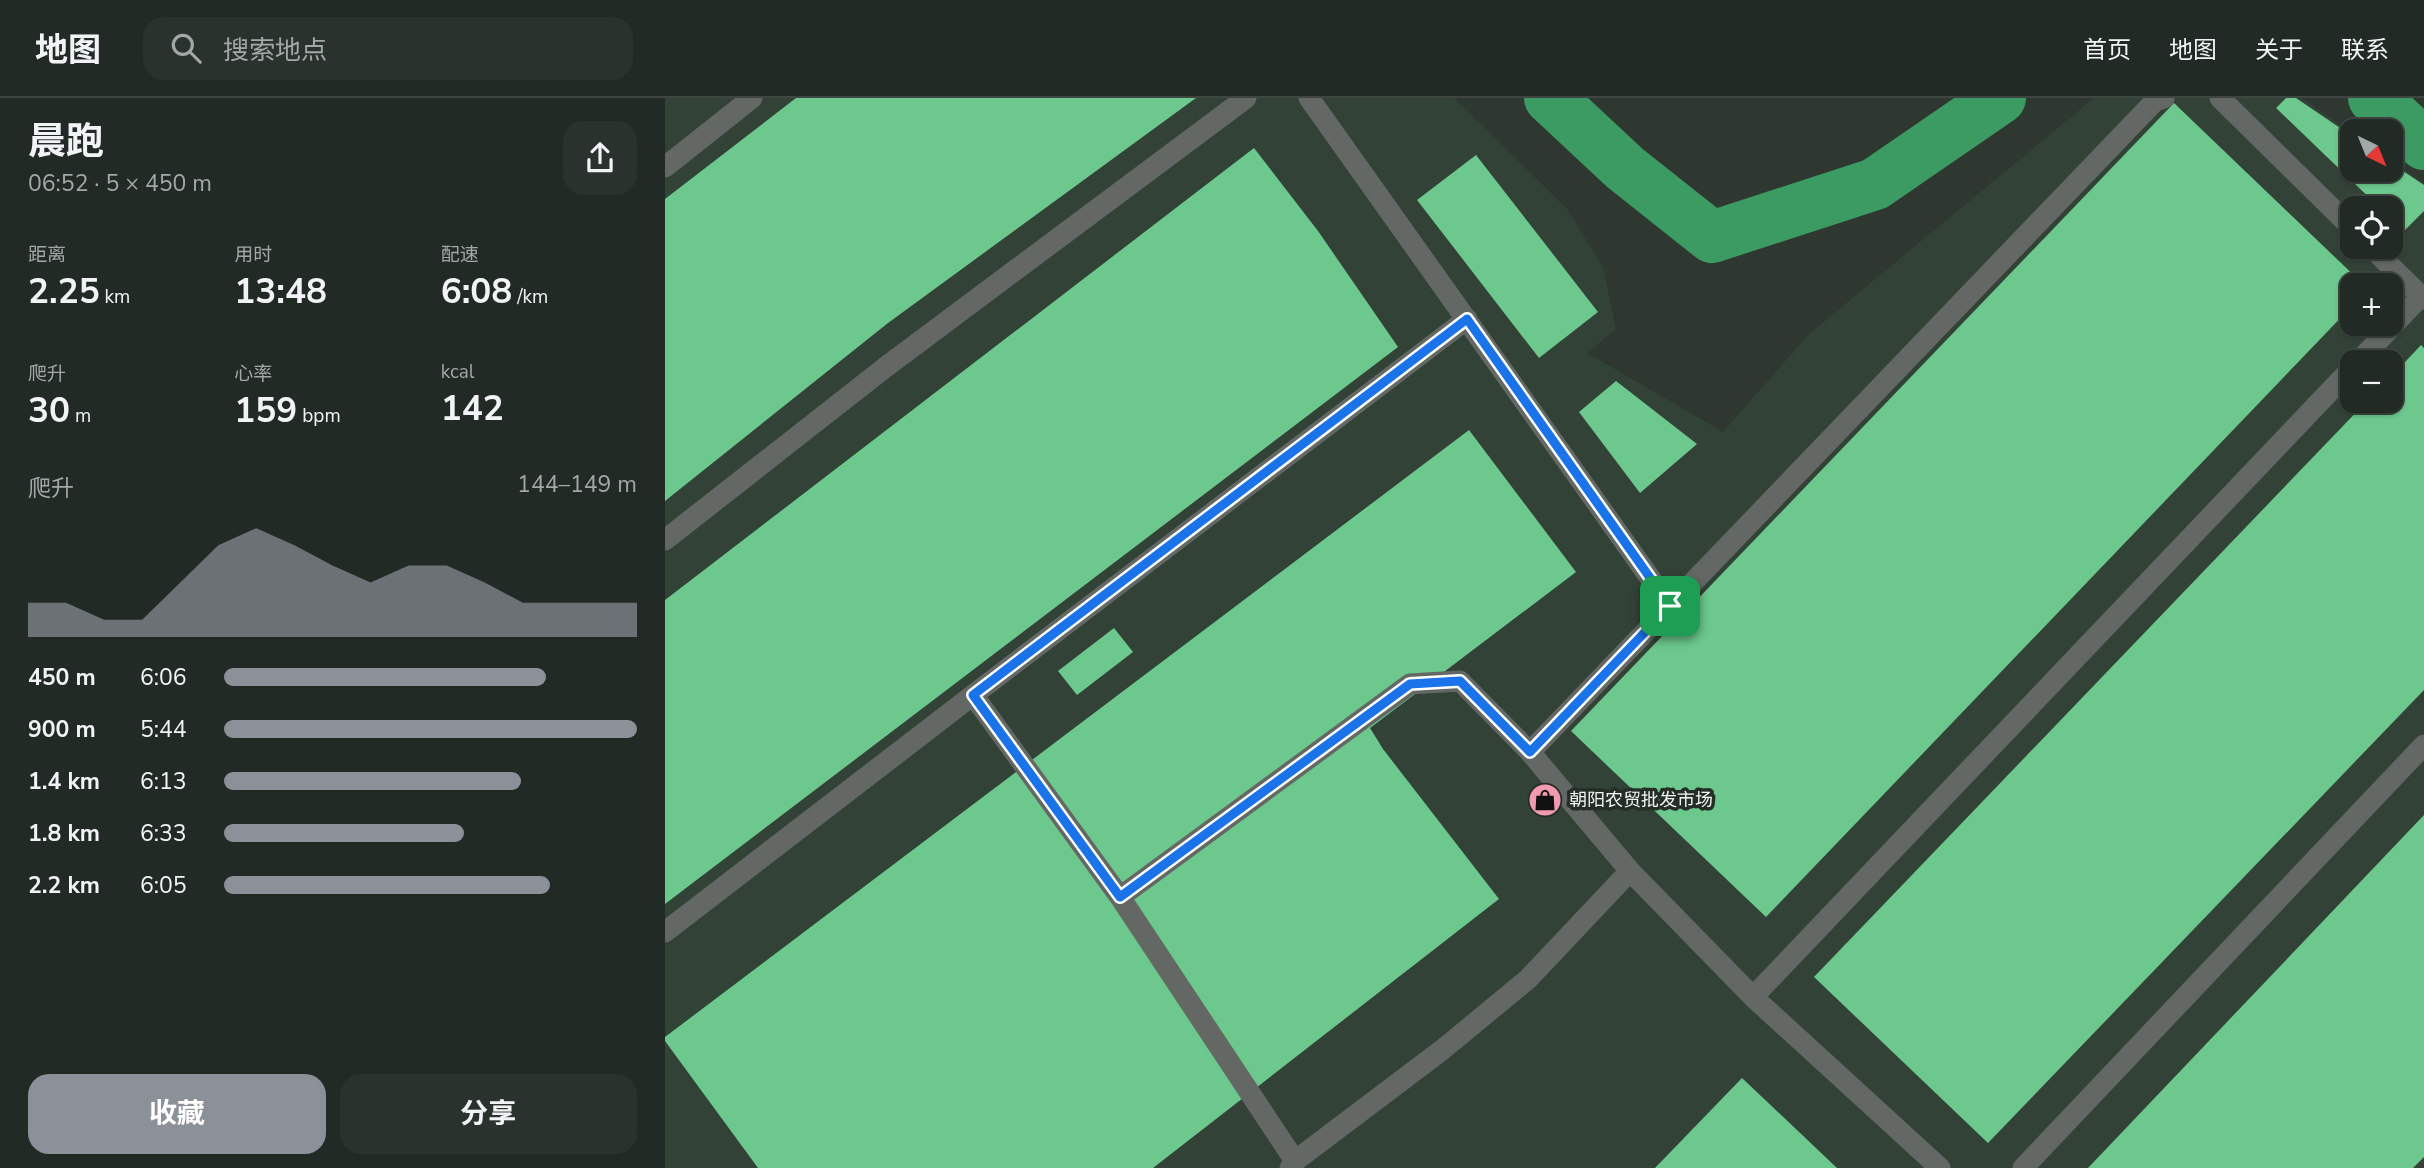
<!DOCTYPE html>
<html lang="zh">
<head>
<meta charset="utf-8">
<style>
	:root { --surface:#222a25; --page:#2a322d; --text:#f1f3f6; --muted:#a2a7a7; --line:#3f4642; --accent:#8c9099 }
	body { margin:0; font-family:"Nunito Sans","Noto Sans SC",sans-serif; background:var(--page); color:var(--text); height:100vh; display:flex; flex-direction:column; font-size:26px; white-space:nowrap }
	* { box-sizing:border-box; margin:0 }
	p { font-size:23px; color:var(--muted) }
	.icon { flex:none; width:38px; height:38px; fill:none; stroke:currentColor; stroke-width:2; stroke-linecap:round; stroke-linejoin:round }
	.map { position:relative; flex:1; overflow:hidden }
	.panel { display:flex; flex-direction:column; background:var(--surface); width:665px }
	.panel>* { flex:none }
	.needle { width:46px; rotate:137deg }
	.tools { position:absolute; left:1675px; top:21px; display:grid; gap:14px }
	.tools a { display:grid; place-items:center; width:63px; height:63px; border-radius:14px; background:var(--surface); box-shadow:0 2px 5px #0004,0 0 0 2px var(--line); font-size:35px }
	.pin { position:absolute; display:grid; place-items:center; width:60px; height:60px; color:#fff; margin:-30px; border-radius:14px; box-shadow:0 4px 10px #0006 }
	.round { display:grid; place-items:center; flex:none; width:74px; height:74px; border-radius:21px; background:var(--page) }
	.overview { display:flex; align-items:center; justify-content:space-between; height:119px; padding:0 28px }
	h1 { font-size:38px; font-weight:700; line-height:52px }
	.metrics { display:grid; grid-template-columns:repeat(3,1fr); gap:10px; height:119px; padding:7px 28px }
	.metrics div { display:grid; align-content:center }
	.metrics b { font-size:35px; font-weight:700 }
	.metrics small { font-size:19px; font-weight:400 }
	.metrics p { font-size:19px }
	.chart { height:196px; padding:14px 28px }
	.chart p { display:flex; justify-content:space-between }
	.chart svg { width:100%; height:126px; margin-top:7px; fill:var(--accent); opacity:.7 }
	.action { display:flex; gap:14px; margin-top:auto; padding:14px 28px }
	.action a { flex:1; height:80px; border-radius:21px; background:var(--accent); color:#fff; font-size:28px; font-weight:700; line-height:80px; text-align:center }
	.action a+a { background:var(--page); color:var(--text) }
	ul { padding:0 28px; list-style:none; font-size:23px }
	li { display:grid; grid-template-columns:112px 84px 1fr; align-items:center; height:52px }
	li i { height:18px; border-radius:9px; background:var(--accent) }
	header { display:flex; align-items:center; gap:42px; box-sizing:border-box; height:98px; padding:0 35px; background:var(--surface); border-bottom:2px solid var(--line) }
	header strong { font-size:33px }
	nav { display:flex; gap:38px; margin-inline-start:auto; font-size:24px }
	.search { width:490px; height:63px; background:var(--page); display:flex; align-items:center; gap:18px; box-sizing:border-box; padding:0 24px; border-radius:21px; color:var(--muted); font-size:26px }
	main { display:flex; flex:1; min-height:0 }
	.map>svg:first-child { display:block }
	.built { fill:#334237; fill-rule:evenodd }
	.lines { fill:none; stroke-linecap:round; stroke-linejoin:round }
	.river { stroke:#3c9b62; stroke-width:52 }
	.building { fill:#6cc88d }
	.minor { stroke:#636864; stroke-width:21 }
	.route-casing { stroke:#fff; stroke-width:14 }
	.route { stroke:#1a73e8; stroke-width:9 }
	.labels { text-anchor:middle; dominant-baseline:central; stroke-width:7; stroke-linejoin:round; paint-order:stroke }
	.poi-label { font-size:18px; fill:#eff5f1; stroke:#242e27; text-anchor:start }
</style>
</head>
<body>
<header>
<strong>地图</strong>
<div class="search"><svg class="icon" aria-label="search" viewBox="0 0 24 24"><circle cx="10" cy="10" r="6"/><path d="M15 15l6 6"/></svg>搜索地点</div>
<nav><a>首页</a><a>地图</a><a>关于</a><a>联系</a></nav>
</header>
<main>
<section class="panel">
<div class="overview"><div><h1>晨跑</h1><p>06:52 · 5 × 450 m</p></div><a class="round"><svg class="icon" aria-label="share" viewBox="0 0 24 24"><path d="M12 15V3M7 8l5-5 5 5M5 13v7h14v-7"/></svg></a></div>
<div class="metrics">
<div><p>距离</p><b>2.25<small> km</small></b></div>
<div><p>用时</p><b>13:48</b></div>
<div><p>配速</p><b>6:08<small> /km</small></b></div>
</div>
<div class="metrics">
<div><p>爬升</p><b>30<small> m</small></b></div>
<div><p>心率</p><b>159<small> bpm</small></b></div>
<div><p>kcal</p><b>142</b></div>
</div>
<div class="chart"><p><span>爬升</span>144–149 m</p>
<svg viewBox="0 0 160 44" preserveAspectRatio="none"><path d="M0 44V32L10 32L20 38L30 38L40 25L50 12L60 6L70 12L80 19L90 25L100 19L110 19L120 25L130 32L140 32L150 32L160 32V44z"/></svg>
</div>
<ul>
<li><b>450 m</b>6:06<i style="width:78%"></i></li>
<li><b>900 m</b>5:44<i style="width:100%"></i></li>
<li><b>1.4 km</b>6:13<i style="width:72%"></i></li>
<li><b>1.8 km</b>6:33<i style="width:58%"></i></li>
<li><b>2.2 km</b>6:05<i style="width:79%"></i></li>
</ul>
<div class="action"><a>收藏</a><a>分享</a></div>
</section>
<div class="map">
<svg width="1759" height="1070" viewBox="0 0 1759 1070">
	<rect width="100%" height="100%" fill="#2e3831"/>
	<path class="built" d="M0 0H789L902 111 938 169 951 231 922 255 1058 334 1144 236 1429 0H1637L1687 35V72H1726V62L1759 85V1070H0ZM1687 110H1726V149H1687ZM1687 187H1726V226H1687ZM1687 264H1726V303H1687Z"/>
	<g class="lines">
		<path class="river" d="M885 0 960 70 1047 139 1210 86 1335 0
			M1709 0 1759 46"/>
	</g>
	<path class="building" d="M131 0H531L223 225 0 403V101Z
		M1621 0H1631L1687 38V72H1726V65L1759 87V113L1739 133 1726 120V110H1715L1611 10Z
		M1509 5 1699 187H1687V208L1101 819 906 633Z
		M589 50 653 133 733 249 0 806V502Z
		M811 57 933 214 874 260 752 102Z
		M1756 247 1759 250V592L1323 1045 1149 879 1702 303H1726V279Z
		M951 283 1032 346 975 395 914 314Z
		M804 332 911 474 705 630 718 651 834 801 488 1070H93L0 943V939Z
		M449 530 468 554 412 597 393 573Z
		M1759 717V1059L1748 1070H1423Z
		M1077 980 1172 1070H990Z"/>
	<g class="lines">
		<path class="minor" d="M644 0 1005 508
			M1555 0 1687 130
			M0 69 87 0
			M1706 149 1759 201
			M1693 264 1756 198
			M0 442 222 268 581 0
			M865 654 1490 3 1499 0
			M455 799 745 586 795 583 865 654 965 773 1088 899 1275 1070
			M0 834 308 597
			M1088 899 1687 270
			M630 1063 455 799 308 597 802 221
			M625 1070 630 1063 777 952 863 881 965 773
			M1358 1070 1759 647"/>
	</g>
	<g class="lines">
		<defs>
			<path id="route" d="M802 221 1005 508 865 654 795 583 745 586 455 799 308 597Z"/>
		</defs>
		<use href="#route" class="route-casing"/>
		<use href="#route" class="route"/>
	</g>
	<defs>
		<symbol id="shop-disc" viewBox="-11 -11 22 22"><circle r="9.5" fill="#f29aaf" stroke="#242e27"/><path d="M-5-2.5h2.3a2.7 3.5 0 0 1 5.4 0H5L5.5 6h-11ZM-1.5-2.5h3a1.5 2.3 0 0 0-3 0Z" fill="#111"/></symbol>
	</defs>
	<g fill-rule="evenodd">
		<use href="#shop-disc" x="861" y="683" width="38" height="38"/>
	</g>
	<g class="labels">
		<g class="poi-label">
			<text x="904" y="702">朝阳农贸批发市场</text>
		</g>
	</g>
</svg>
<div class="tools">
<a><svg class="needle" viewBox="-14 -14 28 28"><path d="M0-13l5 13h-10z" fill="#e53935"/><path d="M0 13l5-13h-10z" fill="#a2a7a7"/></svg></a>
<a><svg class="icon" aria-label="locate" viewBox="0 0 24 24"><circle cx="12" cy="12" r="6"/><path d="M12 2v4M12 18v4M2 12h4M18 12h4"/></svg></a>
<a>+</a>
<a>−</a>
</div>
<div class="pin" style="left:1005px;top:508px;background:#1e9e55"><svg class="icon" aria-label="arrive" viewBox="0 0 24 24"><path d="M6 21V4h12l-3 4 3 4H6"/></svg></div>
</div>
</main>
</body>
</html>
